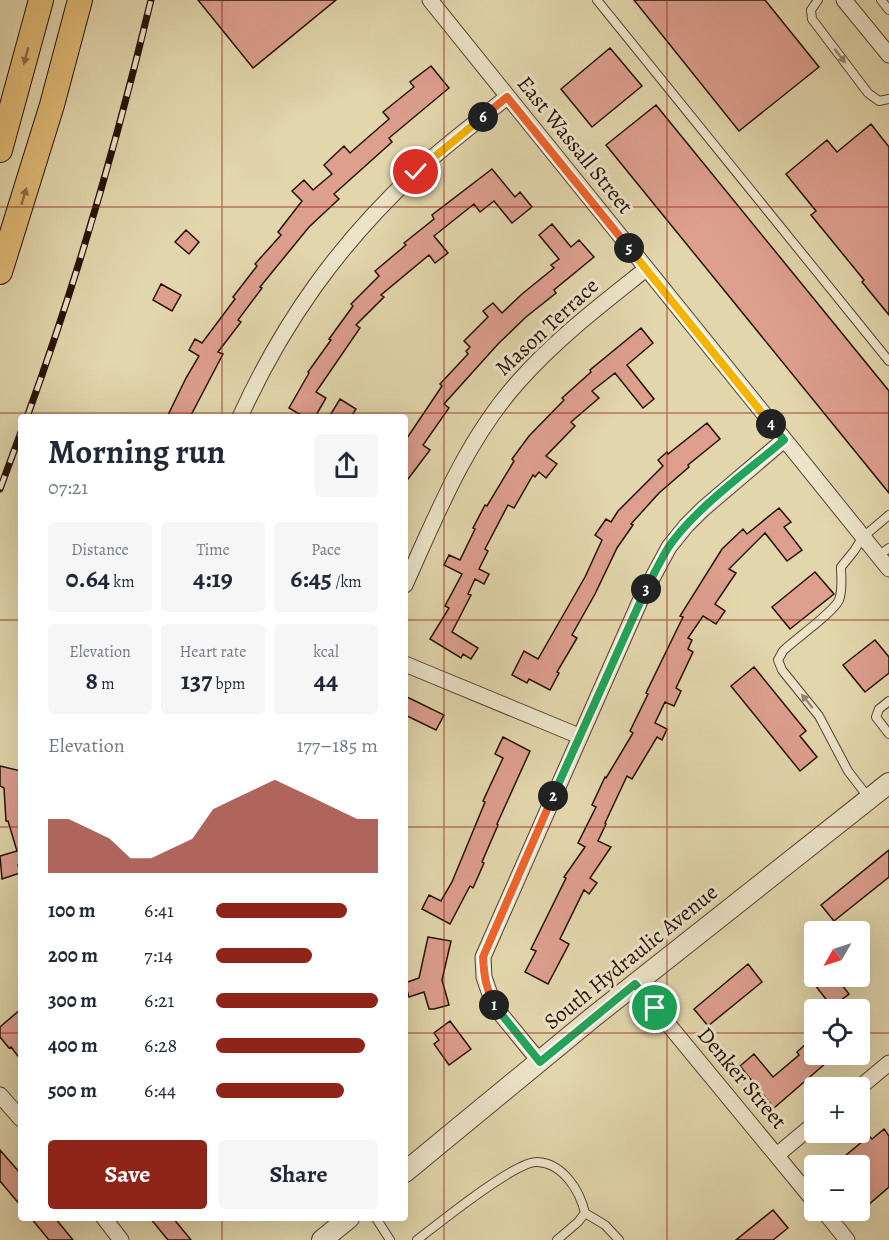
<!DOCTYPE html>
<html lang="en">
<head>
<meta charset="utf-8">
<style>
	:root { --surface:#fff; --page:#f6f6f7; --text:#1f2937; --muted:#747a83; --accent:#8f2418 }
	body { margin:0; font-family:Alegreya,serif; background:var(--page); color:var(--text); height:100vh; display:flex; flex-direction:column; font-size:22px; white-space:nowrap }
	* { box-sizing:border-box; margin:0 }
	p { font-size:20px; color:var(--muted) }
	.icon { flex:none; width:33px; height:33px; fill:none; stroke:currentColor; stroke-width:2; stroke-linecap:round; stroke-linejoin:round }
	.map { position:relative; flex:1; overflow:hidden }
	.sheet { position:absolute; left:18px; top:414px; width:390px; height:807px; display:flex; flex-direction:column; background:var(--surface); border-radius:6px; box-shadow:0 6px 24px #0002 }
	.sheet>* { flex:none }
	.needle { width:39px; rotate:231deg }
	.controls { position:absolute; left:804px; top:921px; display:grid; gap:12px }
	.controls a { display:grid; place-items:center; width:66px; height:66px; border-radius:6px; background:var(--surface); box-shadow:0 6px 24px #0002; font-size:30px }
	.pin { position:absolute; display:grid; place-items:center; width:51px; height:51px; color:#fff; margin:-26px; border:3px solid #fff; border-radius:50%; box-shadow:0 2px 6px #0007 }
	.km { position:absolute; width:30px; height:30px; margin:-15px; border-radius:50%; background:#222; color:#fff; font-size:16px; line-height:30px; text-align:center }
	.round { display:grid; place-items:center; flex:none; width:63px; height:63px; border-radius:6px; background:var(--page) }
	.headline { display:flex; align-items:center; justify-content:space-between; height:102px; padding:0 30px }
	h1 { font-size:33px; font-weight:700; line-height:45px }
	.figures { display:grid; grid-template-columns:repeat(3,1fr); gap:9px; height:102px; padding:6px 30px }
	.figures div { display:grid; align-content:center; border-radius:6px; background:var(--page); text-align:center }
	.figures b { font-size:26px; font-weight:700 }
	.figures small { font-size:16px; font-weight:400 }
	.figures p { font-size:16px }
	.chart { height:168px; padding:12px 30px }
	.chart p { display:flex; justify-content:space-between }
	.chart svg { width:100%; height:108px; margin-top:6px; fill:var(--accent); opacity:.7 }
	.button { display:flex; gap:12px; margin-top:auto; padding:12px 30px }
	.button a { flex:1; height:69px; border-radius:6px; background:var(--accent); color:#fff; font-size:24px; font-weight:700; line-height:69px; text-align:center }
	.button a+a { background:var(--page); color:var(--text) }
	ul { padding:0 30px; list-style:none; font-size:20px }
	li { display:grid; grid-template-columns:96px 72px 1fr; align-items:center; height:45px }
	li i { height:15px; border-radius:8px; background:var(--accent) }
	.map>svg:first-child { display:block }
	.building { fill:#dd9f8e; stroke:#271107; stroke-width:1.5 }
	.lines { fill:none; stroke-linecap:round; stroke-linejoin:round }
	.service-casing { stroke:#564230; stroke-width:10 }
	.minor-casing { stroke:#564230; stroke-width:17 }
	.tertiary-casing { stroke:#564230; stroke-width:22 }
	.primary-casing { stroke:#271107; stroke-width:26 }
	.service { stroke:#ece4c9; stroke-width:8 }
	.minor { stroke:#ece4c9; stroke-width:15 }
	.tertiary { stroke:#ece4c9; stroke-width:20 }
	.primary { stroke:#e1bb76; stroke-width:24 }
	.rail-casing { stroke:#271107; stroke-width:7 }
	.rail { stroke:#ece4c9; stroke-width:4.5; stroke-dasharray:14; stroke-linecap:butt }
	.oneway { fill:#8d6e44 }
	.oneway2 { fill:#938572 }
	.split-1-casing { stroke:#fff; stroke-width:12 }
	.split-2-casing { stroke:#fff; stroke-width:12 }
	.split-3-casing { stroke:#fff; stroke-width:12 }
	.split-4-casing { stroke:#fff; stroke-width:12 }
	.split-5-casing { stroke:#fff; stroke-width:12 }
	.split-6-casing { stroke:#fff; stroke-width:12 }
	.split-7-casing { stroke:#fff; stroke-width:12 }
	.split-1 { stroke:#22a559; stroke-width:8 }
	.split-2 { stroke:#f0652b; stroke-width:8 }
	.split-3 { stroke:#22a559; stroke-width:8 }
	.split-4 { stroke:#22a559; stroke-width:8 }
	.split-5 { stroke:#f5b400; stroke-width:8 }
	.split-6 { stroke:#f0652b; stroke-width:8 }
	.split-7 { stroke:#f5b400; stroke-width:8 }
	.grid { fill:none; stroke:#8f2418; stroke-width:1.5; stroke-opacity:0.55 }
	.labels { text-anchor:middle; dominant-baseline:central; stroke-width:6; stroke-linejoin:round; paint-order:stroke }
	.street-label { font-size:22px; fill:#271107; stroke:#ece4c9 }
</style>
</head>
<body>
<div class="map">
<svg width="889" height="1240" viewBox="0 0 889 1240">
	<rect width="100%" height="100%" fill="#e2d6ac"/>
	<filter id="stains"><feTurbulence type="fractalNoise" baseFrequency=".00333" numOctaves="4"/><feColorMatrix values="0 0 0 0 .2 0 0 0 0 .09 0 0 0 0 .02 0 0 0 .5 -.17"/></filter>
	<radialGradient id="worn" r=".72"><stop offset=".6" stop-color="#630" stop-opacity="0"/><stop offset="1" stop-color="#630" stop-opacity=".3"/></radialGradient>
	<path class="building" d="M198 0H336L253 68Z
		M634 0H765L819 67 739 131Z
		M610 48 642 86 592 127 561 89Z
		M431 66 449 88 389 138 392 142 334 194 339 199 309 227 260 287 262 288 238 320 241 322 218 352 223 354 190 417H167L186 378 199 356 189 350 195 339 202 343 235 299 233 297 257 266 255 264 281 235 278 232 302 201 292 191 304 180 313 190 332 174 324 165 344 146 350 153 389 119 383 112 414 87 410 82Z
		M656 105 889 391V493L606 145Z
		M871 124 889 147V315L862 282 864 280 811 215 816 211 786 174 827 140 837 152Z
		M492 169 515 197 520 192 532 207 512 223 494 201 480 212 474 204 434 236 448 253 435 263 429 255 381 295 384 297 356 325 360 328 316 392 326 398 315 417H304L289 408 309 373 308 372 331 340 329 339 353 306 351 304 379 276 375 271 406 245 404 243 434 219 432 215Z
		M552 224 571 247 579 240 594 257 554 290 556 293 526 317 498 344 444 404 449 408 423 445 430 450 405 483V441L442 386 440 384 468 354 466 351 470 347 464 341 488 317 483 311 493 303 502 313 522 294 554 268 551 265 559 259 539 235Z
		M186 230 199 242 189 254 175 242Z
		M161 284 181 295 172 311 153 300Z
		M641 328 653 343 627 365 654 399 643 408 615 373 592 391 599 398 571 422 575 426 546 456 557 464 546 478 539 472 535 477 533 475 514 508 508 505 485 549 488 551 479 569 489 574 484 584 475 579 468 594 471 595 452 632 478 648 471 659 463 654 461 658 430 639 449 608 445 606 462 574 444 565 449 555 460 560 475 529 473 528 485 505 487 506 514 461 512 459 529 436 564 400 562 398 591 372 590 370Z
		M340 399 356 409 351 417H329Z
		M707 423 720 439 688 465 689 467 659 493 631 524 633 525 617 548 595 594 572 635 577 638 557 672 559 673 550 690 529 679 527 683 512 675 524 651 538 659 585 577 602 540 595 535 606 519 611 522 618 511 663 466 658 460 667 452 668 454Z
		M779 508 791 522 784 527 802 550 787 561 765 533 729 569 736 573 715 604 725 611 716 624 703 616 688 638 692 640 688 649 693 652 676 688 681 691 674 706 665 702 655 723 667 729 662 740 657 737 632 779 627 776 605 823 606 824 598 841 611 847 590 878 597 883 589 894 584 890 560 939 569 944 548 984 525 972 536 951 531 949 566 878 564 877 585 847 578 843 596 807 592 805 605 777 606 778 633 733 630 731 648 694 646 693 683 617 680 616 722 549 743 529 747 534Z
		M815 572 834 594 790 629 772 607Z
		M875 640 889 657V673L865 692 843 665Z
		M754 667 806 731 800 736 817 757 800 771 731 686Z
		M405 696 444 715 436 730 405 715Z
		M503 737 530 751 497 824 498 825 482 862 484 863 473 888 470 886 450 924 422 909 429 895 441 901 452 882 485 802 483 801 503 758 495 754Z
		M0 766 21 771V864L18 865 20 873 2 879 0 856 17 851 8 821H6L4 788 0 786Z
		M889 850V877L834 921 821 905Z
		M428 937 451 941 442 980 449 1005 434 1009H429L424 992 409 997 405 983 419 978Z
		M748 964 762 982 708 1026 694 1009Z
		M808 976H835L849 994 832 1007Z
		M21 1009V1060L11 1047 9 1048 0 1037V1027Z
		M450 1021 471 1049 449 1065 434 1044 439 1040 434 1033Z
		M808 1042 814 1049V1054H819L826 1063 774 1108 740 1066 754 1054 773 1077 799 1055 797 1052Z
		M884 1129 889 1136V1187L860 1212V1166H833L869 1136 872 1139Z
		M0 1150 21 1174V1206L0 1181Z
		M773 1210 788 1228 773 1240H736Z
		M31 1218H55L73 1240H49Z
		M150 1218H173L191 1240H168Z"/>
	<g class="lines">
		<defs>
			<path id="service" d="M597 0 889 361
				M818 0 811 10 812 19 868 93 879 101 889 99
				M881 0 889 10
				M878 556 889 548
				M889 701 879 709 876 717 889 734
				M868 797 848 771 819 716 782 670 778 660 783 651C795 639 833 613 839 600 843 590 841 577 841 567L854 551 863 537 889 515
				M585 1213 605 1225 619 1240
				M376 1218 390 1240
				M417 1240C438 1224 515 1161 537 1162 563 1163 580 1191 585 1213L578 1222 557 1240"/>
			<path id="minor" d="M430 0 889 569
				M844 0 889 55
				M240 417C283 322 339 244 415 173 444 146 477 122 507 97
				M405 585C437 514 466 440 519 381 556 339 602 304 646 269
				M405 664 579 736
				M635 984 814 1201
				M540 1062 494 1006 484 977 483 957 640 601 669 547 686 526 703 509 784 440
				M859 1088 889 1063
				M0 1095 21 1119
				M777 1155 814 1124
				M823 1210 847 1240
				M104 1218 121 1240"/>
			<path id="tertiary" d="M405 1172 592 1018 889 783
				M322 1240 349 1218"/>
			<path id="primary" d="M0 150 41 0
				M0 272 52 105 80 0"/>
		</defs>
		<use href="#service" class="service-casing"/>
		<use href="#minor" class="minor-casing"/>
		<use href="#tertiary" class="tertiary-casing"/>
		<use href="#primary" class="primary-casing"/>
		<use href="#service" class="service"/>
		<use href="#minor" class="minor"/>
		<use href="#tertiary" class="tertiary"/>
		<use href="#primary" class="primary"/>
		<defs>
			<path id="rail" d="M27 417C77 280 117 142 151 0
				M0 489 21 432"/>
		</defs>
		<use href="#rail" class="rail-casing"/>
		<use href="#rail" class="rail"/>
	</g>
	<defs><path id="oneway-solid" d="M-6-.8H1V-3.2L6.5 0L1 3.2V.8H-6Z" transform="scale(1.5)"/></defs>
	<g class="oneway">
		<use href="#oneway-solid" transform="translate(26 56) rotate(105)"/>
		<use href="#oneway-solid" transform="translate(24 196) rotate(-73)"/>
	</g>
	<g class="oneway2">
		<use href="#oneway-solid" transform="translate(840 56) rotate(53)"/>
		<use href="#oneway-solid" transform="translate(807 701) rotate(-129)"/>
	</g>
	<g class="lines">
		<defs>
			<path id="split-1" d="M494 1005 540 1062 635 984 655 1008"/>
			<path id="split-2" d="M494 1005C486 989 484 975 483 957L553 796"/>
			<path id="split-3" d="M553 796 646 589"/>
			<path id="split-4" d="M646 589C653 576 660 561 668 548 693 510 749 470 784 440L771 424"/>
			<path id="split-5" d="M629 248 771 424"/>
			<path id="split-6" d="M483 117 507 97 629 248"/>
			<path id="split-7" d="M416 172 483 117"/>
		</defs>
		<use href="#split-1" class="split-1-casing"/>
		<use href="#split-2" class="split-2-casing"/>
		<use href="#split-3" class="split-3-casing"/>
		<use href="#split-4" class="split-4-casing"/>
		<use href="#split-5" class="split-5-casing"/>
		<use href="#split-6" class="split-6-casing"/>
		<use href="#split-7" class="split-7-casing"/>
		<use href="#split-1" class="split-1"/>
		<use href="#split-2" class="split-2"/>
		<use href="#split-3" class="split-3"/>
		<use href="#split-4" class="split-4"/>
		<use href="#split-5" class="split-5"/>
		<use href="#split-6" class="split-6"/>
		<use href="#split-7" class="split-7"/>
	</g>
	<path class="grid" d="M222 0V417M444 0V1240M667 0V1240M0 207H889M0 413H889M0 620H21M405 620H889M0 827H21M405 827H889M0 1033H21M405 1033H814M860 1033H889M222 1218V1240"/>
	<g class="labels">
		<g class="street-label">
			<text transform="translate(575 145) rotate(51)">East Wassall Street</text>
			<text transform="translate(547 327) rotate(-43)">Mason Terrace</text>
			<text transform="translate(631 957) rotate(-39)">South Hydraulic Avenue</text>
			<text transform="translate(742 1078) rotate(50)">Denker Street</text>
		</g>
	</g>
	<rect width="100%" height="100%" filter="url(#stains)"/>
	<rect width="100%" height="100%" fill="url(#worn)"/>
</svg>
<div class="controls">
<a><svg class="needle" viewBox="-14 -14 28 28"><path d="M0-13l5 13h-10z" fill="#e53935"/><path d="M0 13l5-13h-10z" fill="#747a83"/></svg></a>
<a><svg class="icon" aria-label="locate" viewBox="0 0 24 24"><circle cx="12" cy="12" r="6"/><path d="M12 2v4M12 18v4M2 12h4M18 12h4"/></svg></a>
<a>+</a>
<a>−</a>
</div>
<div class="pin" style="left:655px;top:1008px;background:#1e9e55"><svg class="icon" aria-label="arrive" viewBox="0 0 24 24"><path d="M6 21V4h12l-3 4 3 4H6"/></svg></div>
<div class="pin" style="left:416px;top:172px;background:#d93025"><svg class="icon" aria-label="check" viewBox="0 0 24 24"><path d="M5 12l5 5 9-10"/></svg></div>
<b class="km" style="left:494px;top:1005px">1</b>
<b class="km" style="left:553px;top:796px">2</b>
<b class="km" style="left:646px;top:589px">3</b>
<b class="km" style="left:771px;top:424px">4</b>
<b class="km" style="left:629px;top:248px">5</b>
<b class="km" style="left:483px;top:117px">6</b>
<section class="sheet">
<div class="headline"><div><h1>Morning run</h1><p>07:21</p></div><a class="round"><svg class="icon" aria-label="share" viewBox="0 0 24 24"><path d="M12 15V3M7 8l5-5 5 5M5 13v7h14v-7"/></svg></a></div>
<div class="figures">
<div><p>Distance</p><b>0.64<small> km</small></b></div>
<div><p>Time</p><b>4:19</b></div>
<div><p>Pace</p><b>6:45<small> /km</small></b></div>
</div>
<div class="figures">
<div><p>Elevation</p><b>8<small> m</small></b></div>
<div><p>Heart rate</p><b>137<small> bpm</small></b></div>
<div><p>kcal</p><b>44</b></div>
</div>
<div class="chart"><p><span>Elevation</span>177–185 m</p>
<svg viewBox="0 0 160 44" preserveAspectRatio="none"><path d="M0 44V22L10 22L20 26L30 30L40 38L50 38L60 34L70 30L80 18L90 14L100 10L110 6L120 10L130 14L140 18L150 22L160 22V44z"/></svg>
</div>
<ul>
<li><b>100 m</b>6:41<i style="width:81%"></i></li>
<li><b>200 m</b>7:14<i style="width:59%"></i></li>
<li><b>300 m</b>6:21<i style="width:100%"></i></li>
<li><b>400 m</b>6:28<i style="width:92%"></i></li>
<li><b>500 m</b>6:44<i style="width:79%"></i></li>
</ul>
<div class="button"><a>Save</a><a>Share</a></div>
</section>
</div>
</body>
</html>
